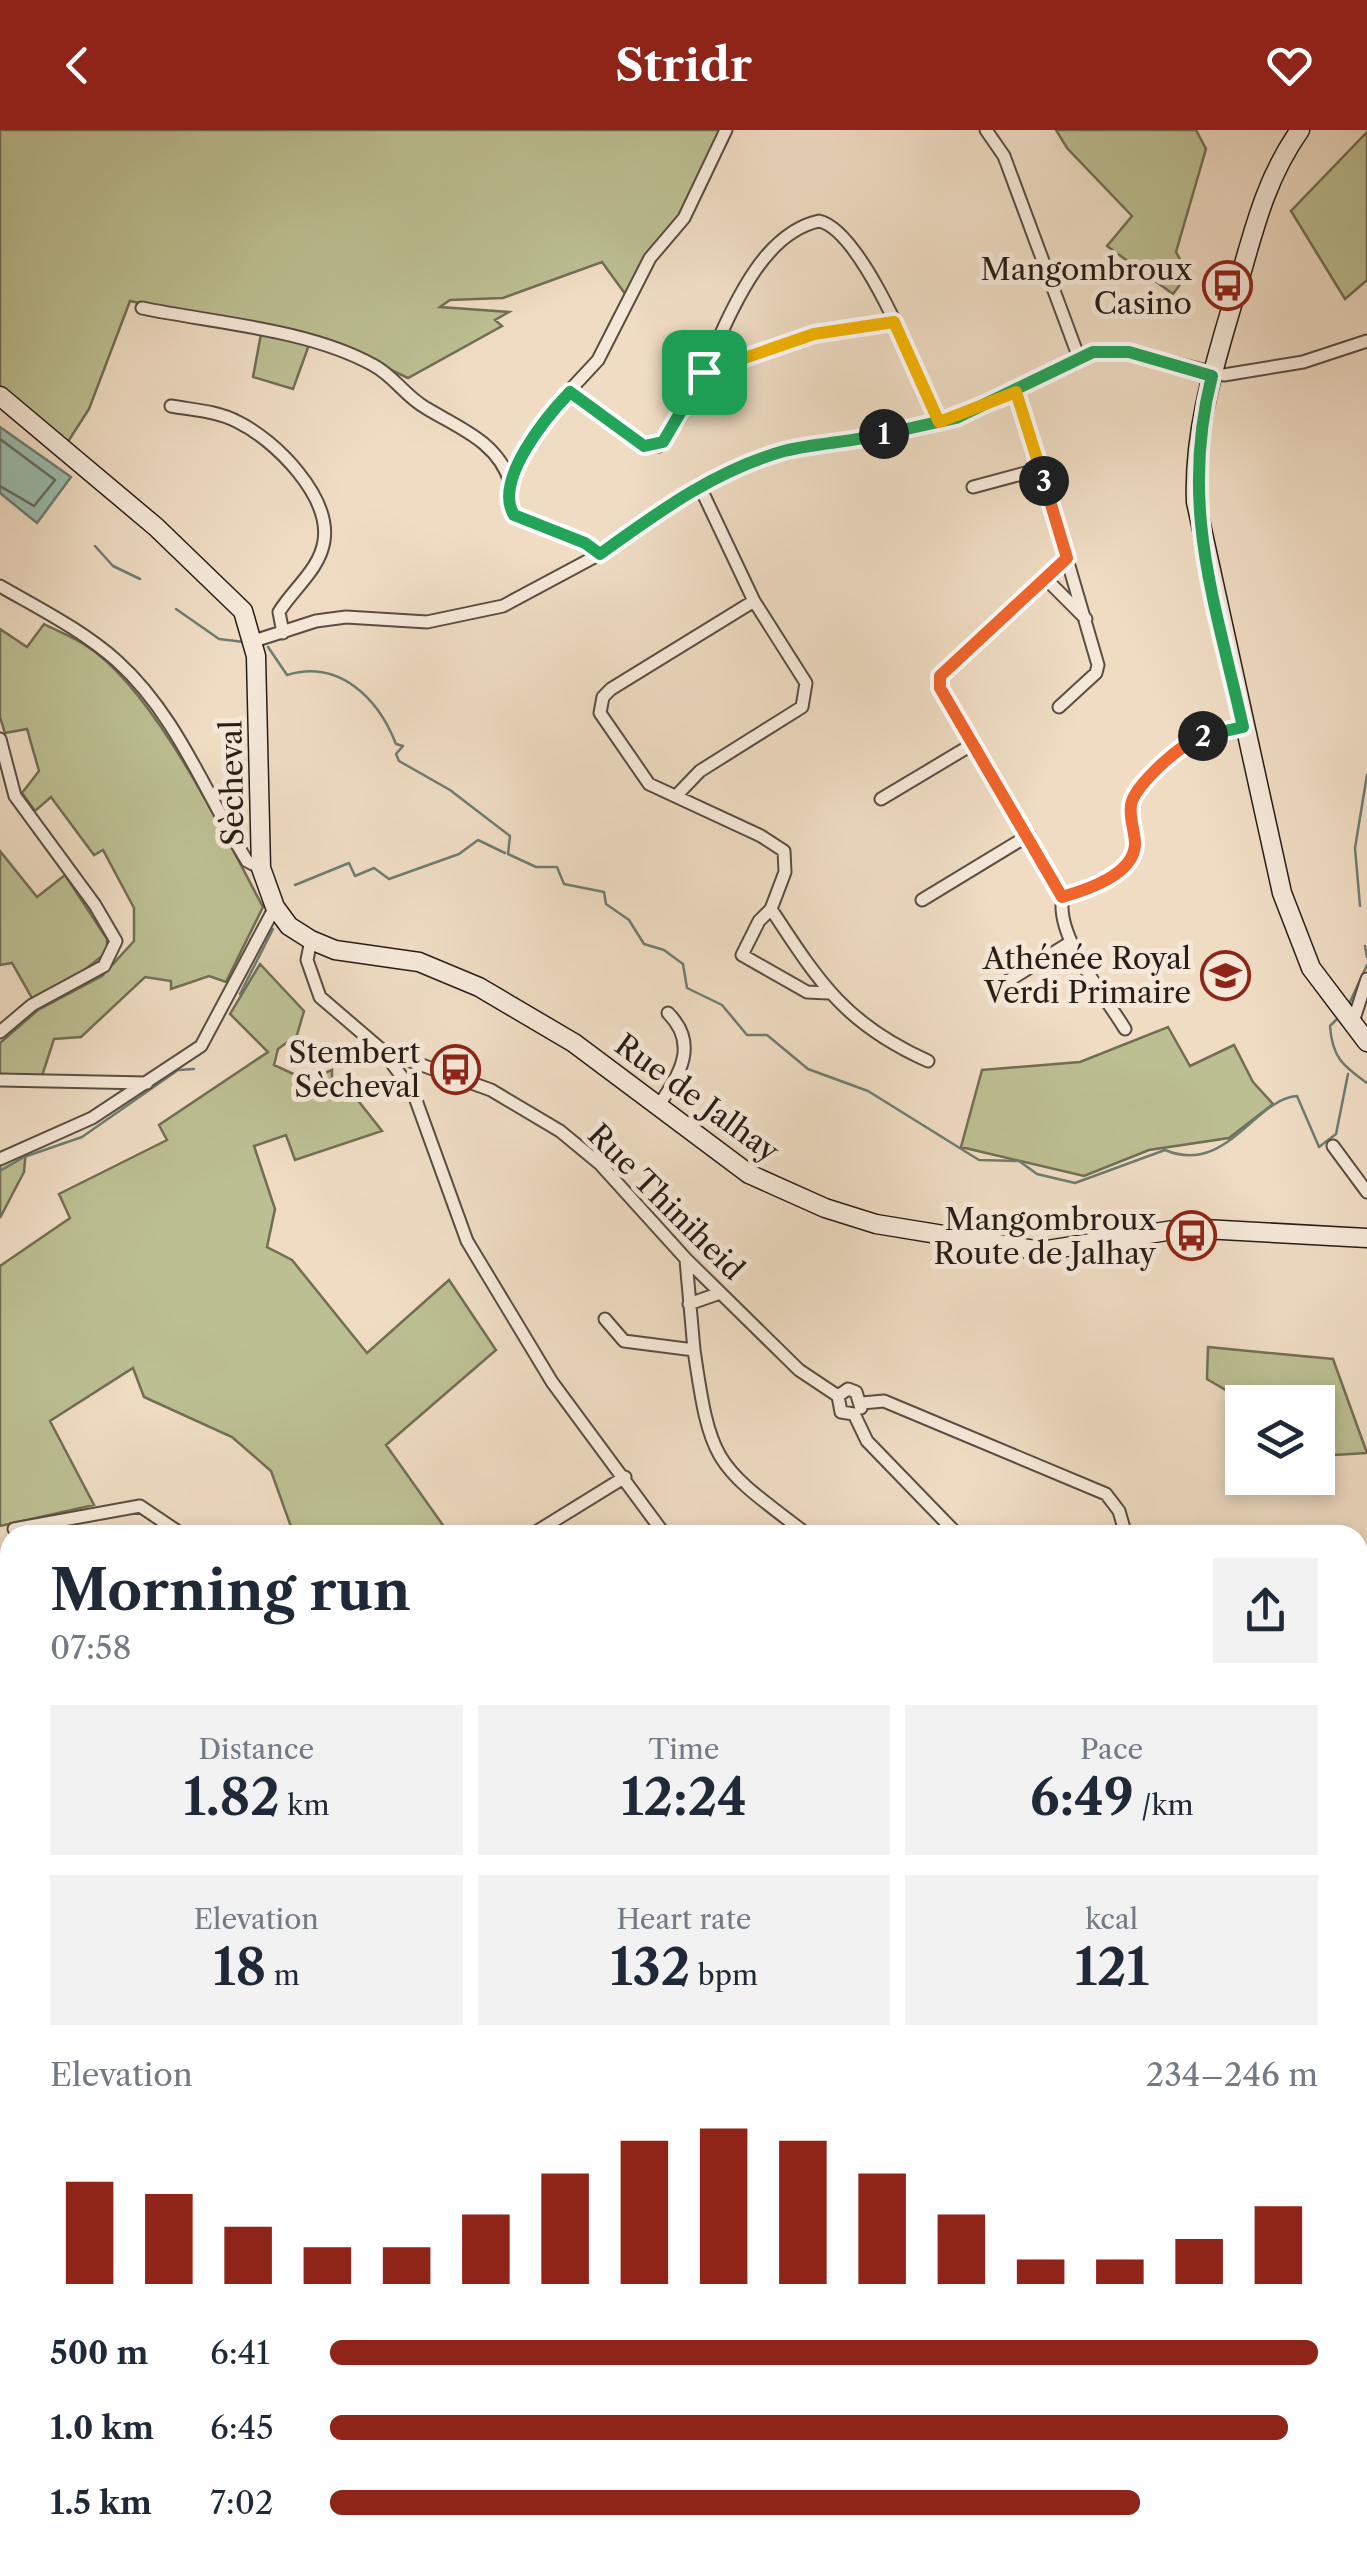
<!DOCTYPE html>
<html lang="en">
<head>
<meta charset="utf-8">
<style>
	:root { --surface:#fff; --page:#f2f2f3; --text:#1f2937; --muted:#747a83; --accent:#8f2418 }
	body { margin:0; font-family:"Libre Caslon Text",serif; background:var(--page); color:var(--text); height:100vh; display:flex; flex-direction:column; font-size:38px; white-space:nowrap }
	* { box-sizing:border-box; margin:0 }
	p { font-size:32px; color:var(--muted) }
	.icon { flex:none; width:55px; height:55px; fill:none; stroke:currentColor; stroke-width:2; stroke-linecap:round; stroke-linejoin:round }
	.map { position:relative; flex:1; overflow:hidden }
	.drawer { position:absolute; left:0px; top:1395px; width:1368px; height:1038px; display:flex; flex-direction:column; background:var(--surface); border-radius:30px 30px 0 0; box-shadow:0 5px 15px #0003 }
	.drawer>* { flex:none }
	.tools { position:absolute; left:1225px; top:1255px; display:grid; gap:20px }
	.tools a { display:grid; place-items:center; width:110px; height:110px; border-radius:0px; background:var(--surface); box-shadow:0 5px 15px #0003; font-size:50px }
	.pin { position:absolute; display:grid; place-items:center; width:85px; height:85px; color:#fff; margin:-42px; border-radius:20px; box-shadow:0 5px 15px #0006 }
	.km { position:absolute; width:50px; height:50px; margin:-25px; border-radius:50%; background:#222; color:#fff; font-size:28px; line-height:50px; text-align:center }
	.round { display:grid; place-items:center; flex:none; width:105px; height:105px; border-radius:0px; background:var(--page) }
	.summary { display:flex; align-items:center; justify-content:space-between; height:170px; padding:0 50px }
	h1 { font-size:55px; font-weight:800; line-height:75px }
	.metrics { display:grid; grid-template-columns:repeat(3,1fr); gap:15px; height:170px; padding:10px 50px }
	.metrics div { display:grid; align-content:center; border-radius:0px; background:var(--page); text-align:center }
	.metrics b { font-size:50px; font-weight:800 }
	.metrics small { font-size:28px; font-weight:400 }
	.metrics p { font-size:28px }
	.chart { height:280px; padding:20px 50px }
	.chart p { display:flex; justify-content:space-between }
	.chart svg { width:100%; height:180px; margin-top:10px; stroke:var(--accent); stroke-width:6 }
	ul { padding:0 50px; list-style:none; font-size:32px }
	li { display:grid; grid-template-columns:160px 120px 1fr; align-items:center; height:75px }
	li i { height:25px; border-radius:12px; background:var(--accent) }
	header { display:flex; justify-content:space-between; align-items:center; height:130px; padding:0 50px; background:var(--accent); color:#fff; font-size:45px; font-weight:800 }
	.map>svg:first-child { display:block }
	.green { fill:#bcbf92; stroke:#726e54; stroke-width:2.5 }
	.water { fill:#9bbcad; stroke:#6d7c71; stroke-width:2.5 }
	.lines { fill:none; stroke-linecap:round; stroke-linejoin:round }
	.shore { stroke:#626c62; stroke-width:2.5 }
	.stream { stroke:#6d7c71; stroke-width:2.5 }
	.minor-casing { stroke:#5a4d42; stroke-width:15 }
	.tertiary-casing { stroke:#5a4d42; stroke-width:19 }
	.secondary-casing { stroke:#281d17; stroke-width:21 }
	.minor { stroke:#f5e8d8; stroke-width:11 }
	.tertiary { stroke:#f5e8d8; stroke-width:15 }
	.secondary { stroke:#f5e8d8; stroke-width:18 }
	.split-1-casing { stroke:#fff; stroke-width:20 }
	.split-2-casing { stroke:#fff; stroke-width:20 }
	.split-3-casing { stroke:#fff; stroke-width:20 }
	.split-4-casing { stroke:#fff; stroke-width:20 }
	.split-1 { stroke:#22a559; stroke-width:12 }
	.split-2 { stroke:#22a559; stroke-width:12 }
	.split-3 { stroke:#f0652b; stroke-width:12 }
	.split-4 { stroke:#f5b400; stroke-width:12 }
	.labels { text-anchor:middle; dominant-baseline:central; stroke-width:10; stroke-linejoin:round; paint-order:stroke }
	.poi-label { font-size:30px; fill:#281d17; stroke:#f5e8d8; text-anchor:end }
	.street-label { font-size:30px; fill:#281d17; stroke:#f5e8d8 }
</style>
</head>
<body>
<header><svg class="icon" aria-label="back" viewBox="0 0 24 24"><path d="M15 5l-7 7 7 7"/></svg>Stridr<svg class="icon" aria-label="heart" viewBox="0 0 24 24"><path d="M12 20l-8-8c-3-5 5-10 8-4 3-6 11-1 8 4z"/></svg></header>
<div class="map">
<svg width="1367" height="2431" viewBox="0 0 1367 2431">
	<rect width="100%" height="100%" fill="#efdcc3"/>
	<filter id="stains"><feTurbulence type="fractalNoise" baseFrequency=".002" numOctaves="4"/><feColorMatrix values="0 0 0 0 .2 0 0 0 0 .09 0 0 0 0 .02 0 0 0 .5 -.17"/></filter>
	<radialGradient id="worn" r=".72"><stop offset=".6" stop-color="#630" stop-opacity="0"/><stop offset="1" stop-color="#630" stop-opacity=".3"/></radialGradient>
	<path class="green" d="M0 0H721L680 86 626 165 602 132 503 168 450 170 440 177 509 182 495 190 502 196 408 248 341 216 130 171 89 279 64 318 0 268Z
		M1056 0H1196L1206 19 1176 122 1188 144 1173 164 1107 116 1132 86 1067 18Z
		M1367 2V150L1345 169 1291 81Z
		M261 204 309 215 293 259 253 247Z
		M44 494C57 501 72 506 85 515 154 558 224 704 263 777L226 852 209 846 171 859V851L145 847 81 907 54 909 42 946 0 945V913L38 880 102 846 134 811V778L103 720 94 725 51 667 35 681 22 663 39 641 27 599 5 603 0 587V499L27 517Z
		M0 721 37 767 65 745 107 809V822L82 842 32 868 12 833 0 835Z
		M260 834 304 881 297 905 278 919 274 935 300 947 298 957 319 963 325 943 332 940V956L345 954 382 1001 295 1030 286 1005 254 1016 275 1079 267 1117 292 1130 367 1223 449 1150 496 1220 386 1315 450 1405H294L271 1341 232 1307 144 1267 133 1238 50 1291 94 1375 0 1396V1136L70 1088 59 1064 167 1010 159 995 268 922 230 884Z
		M1168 897 1190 936 1234 915 1253 952 1273 974 1229 1008 1149 1020 1084 1046 961 1017 982 940 1080 932Z
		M26 1020 24 1042 0 1088V1032Z
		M1208 1217 1333 1229 1367 1323 1334 1325 1318 1315V1272H1246L1207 1249Z
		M10 1482V1611L2 1610 0 1619V1492Z
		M10 1801V2231L0 2225V1806Z"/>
	<path class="water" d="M0 297 71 347 37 393 0 363Z"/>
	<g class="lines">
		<path class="shore" d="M0 309 55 350 34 376 0 356"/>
		<path class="stream" d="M95 416 113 436 140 449
			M176 479 219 509 244 512
			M268 517 287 545C339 529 378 568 396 614L403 616 396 624 399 631 450 660 510 706 508 724 536 737H557L564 754 604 762 606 774 629 790 644 814 664 820 683 834 687 858 722 875 747 905H767L808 939 868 961 979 1030 1019 1031 1037 1044 1075 1053 1165 1020C1226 1046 1256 968 1297 966L1319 1017 1336 1004 1348 944
			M295 755 349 733 355 746 374 738 389 749 459 724 478 710 505 723
			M1360 776 1355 718 1367 645
			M1365 816 1367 827
			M240 864 273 799
			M1349 874 1367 835
			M1336 890 1330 896C1332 927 1343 936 1367 953
			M0 1041 24 1027 82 1007 178 940 194 939"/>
		<defs>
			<path id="minor" d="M986 0 1004 26 1079 228
				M142 178C214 193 308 199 373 235 393 245 406 267 426 278 459 298 498 312 510 352
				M704 243 814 204 894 192
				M570 262 644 316H659C713 261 734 110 819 91 864 101 920 249 939 292
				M1016 262 1067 429 940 546V559L1063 767 1114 744 1131 728 1135 716 1131 673 1136 661 1184 615 1243 597
				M171 276C193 280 218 281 238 292 275 310 331 366 324 411 320 439 293 459 279 482L283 503
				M973 357 1040 339
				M600 424 585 413 515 385 507 368 510 352 532 309 545 287 598 230 650 128 684 88 726 0
				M1047 450 1086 489
				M0 456C40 479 82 500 117 531 177 585 205 663 247 731L261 738
				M754 471 611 559 603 567 600 583 649 654 761 706 784 721 785 742 771 779C819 852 845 894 928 931
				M254 511 316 491 346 487 427 492 503 476 600 424 666 377 719 347 784 321 956 288 1093 222H1129L1224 245 1303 232 1367 211
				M1059 577 1096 543 1098 535 1067 429
				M0 609 15 666 95 775 116 811 104 836 32 875 0 902
				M676 666 700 641 802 577 806 553 754 471 700 357
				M881 669 973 614
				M1063 767C1054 805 1105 866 1125 899
				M922 770 1029 705
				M771 779 759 791 742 825 807 862 828 863
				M311 810 307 830 320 867 383 921 413 962 467 1111 552 1252 665 1405
				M1003 854 1071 812
				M1352 895 1367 849
				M383 921 491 960 560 1001 600 1034 686 1129 799 1240 838 1266 841 1282 854 1284
				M0 950 147 953
				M659 975C680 944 699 914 668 883
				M1333 1016 1367 1062
				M0 1029 92 988 201 916 275 777
				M686 1130 694 1220
				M689 1174 720 1163
				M605 1189 624 1211 694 1220C711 1337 715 1334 808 1405
				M838 1266 848 1259 856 1262 861 1278
				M862 1273 884 1271 1106 1364 1119 1381 1126 1405
				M854 1284 867 1311 958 1405
				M14 1399 140 1376 183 1405
				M531 1405 625 1347
				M1358 1560 1367 1532
				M0 1626 10 1630
				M0 1639 10 1638
				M0 1743 10 1740
				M1358 1773 1367 1791
				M1358 1961 1367 1967
				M1358 2045 1367 2053
				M1358 2233 1367 2218
				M0 2369 10 2375
				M65 2422 70 2431
				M898 2422 900 2431
				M513 2431 517 2422
				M1284 2431 1367 2424"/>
			<path id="tertiary" d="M726 2422 729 2431
				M534 2431 547 2422"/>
			<path id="secondary" d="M1300 0C1266 48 1254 99 1238 155 1217 227 1193 297 1196 372L1282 763 1311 838 1367 912
				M0 266 156 397 243 481 256 526 261 738 275 777 289 796 311 810 335 820 419 832 479 857 574 913 749 1044 825 1078 876 1094 1041 1121 1186 1098 1367 1108
				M1358 2025 1367 2009
				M1002 2431 1013 2422"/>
		</defs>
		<use href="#minor" class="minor-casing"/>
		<use href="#tertiary" class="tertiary-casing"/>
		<use href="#secondary" class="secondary-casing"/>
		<use href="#minor" class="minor"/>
		<use href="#tertiary" class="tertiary"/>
		<use href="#secondary" class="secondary"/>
	</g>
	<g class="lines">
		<defs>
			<path id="split-1" d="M704 242 663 312 644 316 570 262C546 287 493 351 514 385L585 413 600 424C657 383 715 340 784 321 817 313 851 312 884 304"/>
			<path id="split-2" d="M884 304 956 288 1093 222H1129L1212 246C1179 375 1215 471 1243 597L1203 606"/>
			<path id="split-3" d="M1044 351 1067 428 940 546V558L1062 767C1086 760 1134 745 1135 714 1135 701 1129 689 1131 675 1134 655 1183 612 1203 606"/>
			<path id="split-4" d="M704 242 814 204 894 192 939 292 1016 262 1044 351"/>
		</defs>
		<use href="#split-1" class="split-1-casing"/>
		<use href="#split-2" class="split-2-casing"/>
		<use href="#split-3" class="split-3-casing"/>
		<use href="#split-4" class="split-4-casing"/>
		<use href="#split-1" class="split-1"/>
		<use href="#split-2" class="split-2"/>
		<use href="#split-3" class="split-3"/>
		<use href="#split-4" class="split-4"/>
	</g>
	<defs>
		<symbol id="bus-ring" viewBox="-11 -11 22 22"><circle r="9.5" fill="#f5e8d8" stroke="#8f2418" stroke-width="1.5"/><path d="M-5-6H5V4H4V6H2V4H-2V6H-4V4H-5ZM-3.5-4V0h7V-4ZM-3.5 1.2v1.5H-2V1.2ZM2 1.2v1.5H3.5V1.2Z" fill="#8f2418"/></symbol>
		<symbol id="school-ring" viewBox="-11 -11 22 22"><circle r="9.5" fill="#f5e8d8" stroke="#8f2418" stroke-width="1.5"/><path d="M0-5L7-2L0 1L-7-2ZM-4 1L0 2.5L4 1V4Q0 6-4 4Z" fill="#8f2418"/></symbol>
	</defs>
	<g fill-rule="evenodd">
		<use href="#bus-ring" x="1200" y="128" width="55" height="55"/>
		<use href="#school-ring" x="1198" y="818" width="55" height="55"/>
		<use href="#bus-ring" x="428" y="912" width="55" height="55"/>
		<use href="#bus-ring" x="1164" y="1078" width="55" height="55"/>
	</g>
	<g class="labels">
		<g class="poi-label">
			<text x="1192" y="139">Mangombroux<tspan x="1192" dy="34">Casino</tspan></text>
			<text x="1191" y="828">Athénée Royal<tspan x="1191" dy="34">Verdi Primaire</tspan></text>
			<text x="420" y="922">Stembert<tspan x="420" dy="34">Sècheval</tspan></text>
			<text x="1156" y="1089">Mangombroux<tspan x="1156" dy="34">Route de Jalhay</tspan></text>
		</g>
		<g class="street-label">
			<text transform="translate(232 653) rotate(-91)">Sècheval</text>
			<text transform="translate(697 968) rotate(36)">Rue de Jalhay</text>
			<text transform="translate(666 1072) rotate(45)">Rue Thiniheid</text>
		</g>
	</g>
	<rect width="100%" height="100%" filter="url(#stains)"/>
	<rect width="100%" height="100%" fill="url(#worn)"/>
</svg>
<div class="tools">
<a><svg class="icon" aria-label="layers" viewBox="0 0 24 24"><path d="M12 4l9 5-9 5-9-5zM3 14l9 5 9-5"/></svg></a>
</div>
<div class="pin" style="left:704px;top:242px;background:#1e9e55"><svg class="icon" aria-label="arrive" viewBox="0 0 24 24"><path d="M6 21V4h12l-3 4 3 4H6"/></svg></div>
<b class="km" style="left:884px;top:304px">1</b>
<b class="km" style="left:1203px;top:606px">2</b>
<b class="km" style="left:1044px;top:351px">3</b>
<section class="drawer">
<div class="summary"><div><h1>Morning run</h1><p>07:58</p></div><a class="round"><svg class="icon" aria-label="share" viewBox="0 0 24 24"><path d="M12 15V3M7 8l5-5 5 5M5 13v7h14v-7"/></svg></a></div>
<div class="metrics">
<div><p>Distance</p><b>1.82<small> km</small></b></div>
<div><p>Time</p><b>12:24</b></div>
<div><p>Pace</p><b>6:49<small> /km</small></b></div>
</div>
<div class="metrics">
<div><p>Elevation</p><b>18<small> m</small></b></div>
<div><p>Heart rate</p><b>132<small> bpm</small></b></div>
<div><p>kcal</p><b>121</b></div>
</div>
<div class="chart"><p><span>Elevation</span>234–246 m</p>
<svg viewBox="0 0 160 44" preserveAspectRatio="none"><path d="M5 44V19M15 44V22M25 44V30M35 44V35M45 44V35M55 44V27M65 44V17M75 44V9M85 44V6M95 44V9M105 44V17M115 44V27M125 44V38M135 44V38M145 44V33M155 44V25"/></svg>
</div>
<ul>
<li><b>500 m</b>6:41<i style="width:100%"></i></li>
<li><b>1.0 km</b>6:45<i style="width:97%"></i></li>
<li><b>1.5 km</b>7:02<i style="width:82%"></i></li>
</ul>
</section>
</div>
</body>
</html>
